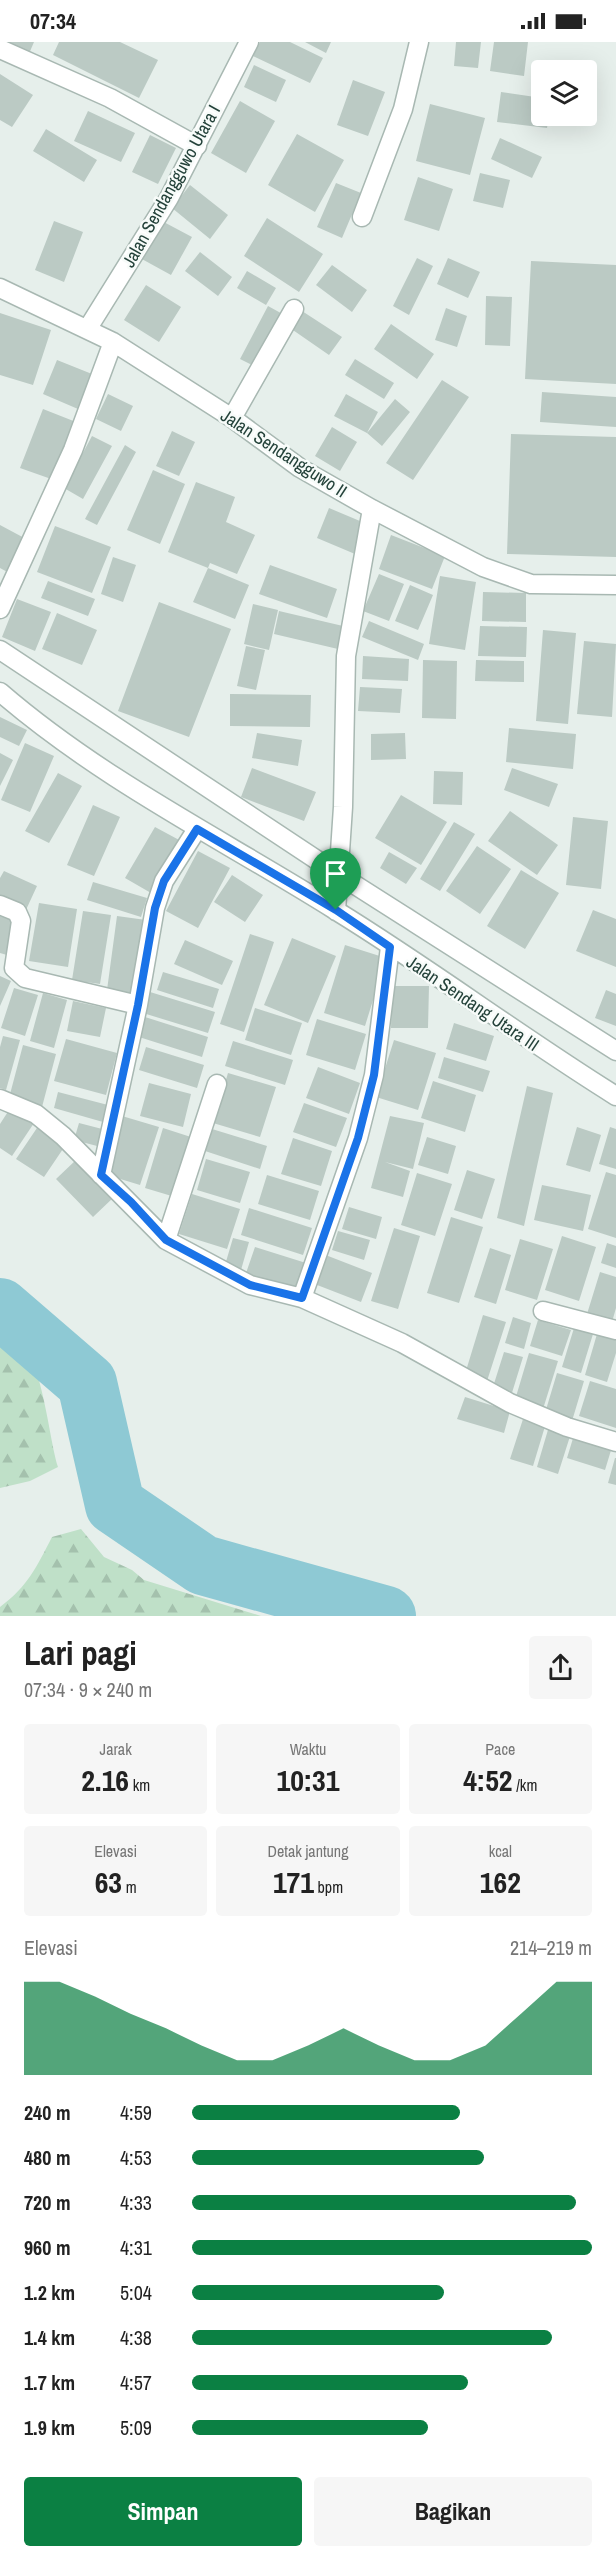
<!DOCTYPE html>
<html lang="id">
<head>
<meta charset="utf-8">
<style>
	:root { --surface:#fff; --page:#f6f6f6; --text:#222; --muted:#767676; --accent:#0b8043 }
	body { margin:0; font-family:"Archivo Narrow",sans-serif; background:var(--page); color:var(--text); height:100vh; display:flex; flex-direction:column; font-size:22px; white-space:nowrap }
	* { box-sizing:border-box; margin:0 }
	p { font-size:20px; color:var(--muted) }
	.icon { flex:none; width:33px; height:33px; fill:none; stroke:currentColor; stroke-width:2; stroke-linecap:round; stroke-linejoin:round }
	.map { position:relative; height:1574px; overflow:hidden }
	.panel { display:flex; flex-direction:column; background:var(--surface); flex:1 }
	.panel>* { flex:none }
	.fabs { position:absolute; left:531px; top:18px; display:grid; gap:12px }
	.fabs a { display:grid; place-items:center; width:66px; height:66px; border-radius:6px; background:var(--surface); box-shadow:0 6px 24px #0002; font-size:30px }
	.pin { position:absolute; display:grid; place-items:center; width:51px; height:51px; color:#fff; margin:-62px -26px; border-radius:50% 50% 50% 0; rotate:-45deg; box-shadow:0 0 6px #0007 }
	.pin .icon { rotate:45deg }
	.round { display:grid; place-items:center; flex:none; width:63px; height:63px; border-radius:6px; background:var(--page) }
	.head { display:flex; align-items:center; justify-content:space-between; height:102px; padding:0 24px }
	h1 { font-size:33px; font-weight:700; line-height:45px }
	.metrics { display:grid; grid-template-columns:repeat(3,1fr); gap:9px; height:102px; padding:6px 24px }
	.metrics div { display:grid; align-content:center; border-radius:6px; background:var(--page); text-align:center }
	.metrics b { font-size:30px; font-weight:700 }
	.metrics small { font-size:16px; font-weight:400 }
	.metrics p { font-size:16px }
	.chart { height:168px; padding:12px 24px }
	.chart p { display:flex; justify-content:space-between }
	.chart svg { width:100%; height:108px; margin-top:6px; fill:var(--accent); opacity:.7 }
	.primary-button { display:flex; gap:12px; margin-top:auto; padding:12px 24px }
	.primary-button a { flex:1; height:69px; border-radius:6px; background:var(--accent); color:#fff; font-size:24px; font-weight:700; line-height:69px; text-align:center }
	.primary-button a+a { background:var(--page); color:var(--text) }
	ul { padding:0 24px; list-style:none; font-size:20px }
	li { display:grid; grid-template-columns:96px 72px 1fr; align-items:center; height:45px }
	li i { height:15px; border-radius:8px; background:var(--accent) }
	.status { display:flex; justify-content:space-between; align-items:center; height:42px; padding:0 30px; background:var(--surface); direction:ltr }
	.status svg { height:16px; fill:currentColor }
	.map>svg:first-child { display:block }
	.forest { fill:url(#forest-firs) }
	.lines { fill:none; stroke-linecap:round; stroke-linejoin:round }
	.river { stroke:#8ec9d4; stroke-width:60 }
	.building { fill:#bbcac4 }
	.minor-casing { stroke:#a8b8b2; stroke-width:21 }
	.minor { stroke:#fff; stroke-width:18 }
	.route-casing { stroke:#fff; stroke-width:12 }
	.route { stroke:#1a73e8; stroke-width:8 }
	.labels { text-anchor:middle; dominant-baseline:central; stroke-width:5; stroke-linejoin:round; paint-order:stroke }
	.street-label { font-size:18px; fill:#24423a; stroke:#f7fbf9 }
</style>
</head>
<body>
<div class="status"><b>07:34</b><svg viewBox="0 0 49 12"><path d="M0 12V9h3v3zM5 12V6h3v6zM10 12V3h3v9zM15 12V0h3v12zM26 1h20v11H26zM47 4h2v5h-2z"/></svg></div>
<div class="map">
<svg width="616" height="1574" viewBox="0 0 616 1574">
	<defs>
		<pattern id="forest-firs" width="22" height="20" patternUnits="userSpaceOnUse" patternTransform="scale(1.5)"><rect width="22" height="20" fill="#bfe0c8"/><path d="M5 1l3.5 6h-7zM16 11l3.5 6h-7z" fill="#a4c1ad"/></pattern>
	</defs>
	<rect width="100%" height="100%" fill="#e6efeb"/>
	<path class="forest" d="M0 1277C42 1296 46 1384 58 1425L30 1439 0 1446Z
		M81 1487 104 1515 132 1528 144 1538 261 1574H0V1565C28 1544 36 1526 52 1495Z"/>
	<g class="lines">
		<path class="river" d="M0 1266 87 1341 115 1463 203 1523 386 1574"/>
	</g>
	<path class="building" d="M0 0H34L28 14Z
		M59 0H120L158 18 139 56 53 13Z
		M260 0H290L323 16 310 41 253 14Z
		M305 0H331L326 11Z
		M456 0H481L478 26 454 24Z
		M494 0H528L524 34 490 29Z
		M254 23 286 38 276 60 244 45Z
		M0 32 33 53 12 85 0 78Z
		M353 38 385 50 368 94 337 83Z
		M501 50 542 56V74H549L547 86 497 80Z
		M240 59 275 79 246 131 211 111Z
		M430 62 485 76 470 133 416 119Z
		M88 69 135 91 121 120 74 99Z
		M46 87 97 118 84 140 33 109Z
		M297 92 344 118 315 170 268 143Z
		M150 93 176 106 158 142 132 130Z
		M500 96 542 115 532 136 491 117Z
		M480 131 510 138 503 166 473 159Z
		M418 135 453 147 439 189 404 178Z
		M336 141 361 151 342 196 317 185Z
		M190 143 228 173 210 197 172 166Z
		M267 176 323 212 299 250 244 214Z
		M160 178 192 195 171 233 140 216Z
		M54 179 83 190 64 240 35 228Z
		M200 210 232 235 218 254 185 229Z
		M417 216 433 224 409 273 393 264Z
		M448 216 480 230 468 256 437 242Z
		M531 219 616 223V342L525 337Z
		M332 223 367 248 352 270 316 243Z
		M247 229 276 246 266 263 237 246Z
		M146 243 181 265 159 300 124 278Z
		M486 254 512 255 510 304 485 303Z
		M268 264 288 275 260 327 240 317Z
		M446 266 467 274 457 305 435 298Z
		M302 269 342 295 329 313 290 286Z
		M0 271 51 288 33 343 0 333Z
		M391 282 434 312 417 337 374 307Z
		M355 317 394 341 384 357 345 333Z
		M57 318 92 332 78 367 43 352Z
		M442 338 469 355 413 438 386 421Z
		M542 350 616 355V385L540 380Z
		M108 352 133 364 121 389 96 377Z
		M346 352 378 370 367 391 334 374Z
		M395 357 410 370 382 404 367 391Z
		M43 367 76 380 54 438 20 426Z
		M332 385 357 400 340 429 315 414Z
		M172 389 195 400 179 434 156 424Z
		M511 392 616 395V515L507 512Z
		M92 394 112 404 83 457 64 446Z
		M125 403 136 410 97 483 85 477Z
		M153 428 185 442 160 502 127 488Z
		M196 440 235 455 226 480 255 493 237 532 210 521 208 526 249 543 235 577 193 560 208 526 168 510Z
		M329 466 367 482 355 512 317 496Z
		M0 483 28 498 11 532 0 526Z
		M55 484 111 505 92 551 37 530Z
		M391 493 445 514 432 547 379 527Z
		M113 515 136 523 123 560 101 552Z
		M270 523 337 547 327 576 259 552Z
		M379 532 404 542 389 579 363 569Z
		M440 534 476 540 465 608 429 602Z
		M48 539 95 557 88 574 41 556Z
		M410 543 433 553 418 588 395 579Z
		M483 550 526 551V580L482 579Z
		M17 557 51 570 35 609 2 595Z
		M159 560 231 587 189 695 118 669Z
		M253 562 278 568 269 608 244 602Z
		M279 569 343 584 338 607 274 592Z
		M57 571 97 588 82 623 42 607Z
		M369 579 424 602 418 618 362 595Z
		M480 584 527 585 526 615 478 614Z
		M543 588 576 591 568 682 536 679Z
		M584 599 616 602 612 675 577 672Z
		M246 604 265 608 256 648 237 644Z
		M363 614 409 617 408 639 362 637Z
		M423 618 457 619 456 677 422 676Z
		M476 618 524 619V640L475 639Z
		M360 645 402 647 400 671 358 669Z
		M230 652 311 653 310 685 230 684Z
		M0 675 27 688 19 704 0 695Z
		M509 686 576 692 573 727 506 720Z
		M257 691 302 698 298 724 252 716Z
		M405 691 406 717 371 718V692Z
		M25 701 54 714 30 770 1 758Z
		M0 711 13 718 0 744Z
		M252 726 316 750 304 779 241 755Z
		M512 726 558 742 549 765 504 748Z
		M434 729 463 730 462 763 433 762Z
		M58 731 82 744 49 801 25 789Z
		M401 753 447 780 421 823 375 796Z
		M93 763 120 775 94 834 67 823Z
		M510 769 558 803 537 833 488 799Z
		M573 775 608 779 601 847 566 843Z
		M454 780 475 792 440 849 420 837Z
		M155 785 181 799 151 851 125 836Z
		M477 804 511 827 480 872 446 849Z
		M198 809 230 826 198 886 166 869Z
		M389 810 417 826 406 842 380 826Z
		M521 828 559 851 525 907 487 884Z
		M4 829 37 844 25 870 0 858V836Z
		M232 833 263 853 245 880 214 860Z
		M93 840 147 856 141 875 87 858Z
		M39 861 77 867 68 925 29 919Z
		M593 868 616 877V925L576 909Z
		M83 869 111 873 100 942 72 938Z
		M0 871 14 873 7 913 0 911Z
		M117 874 146 878 135 952 107 948Z
		M250 892 274 900 244 990 220 982Z
		M292 896 336 914 308 981 264 963Z
		M185 898 233 919 222 943 174 922Z
		M345 903 386 916 365 984 324 971Z
		M163 930 219 947 213 966 157 948Z
		M0 934 11 939 0 964Z
		M392 944H429L428 986H391Z
		M14 946 38 953 25 994 1 986Z
		M606 948 616 952V984L595 976Z
		M150 950 215 970 208 991 143 971Z
		M43 951 67 958 54 1006 30 999Z
		M73 959 106 966 100 995 67 989Z
		M255 966 302 981 291 1013 245 998Z
		M145 975 208 995 202 1015 139 995Z
		M317 977 366 992 355 1028 306 1013Z
		M454 981 494 994 486 1019 446 1007Z
		M3 994 20 998 6 1048 0 1046V1005Z
		M66 997 117 1011 106 1053 54 1039Z
		M394 998 436 1011 418 1068 376 1055Z
		M233 999 293 1018 285 1043 225 1024Z
		M23 1003 56 1012 42 1065 9 1056Z
		M146 1005 204 1023 197 1046 139 1028Z
		M444 1015 490 1029 483 1050 438 1036Z
		M318 1025 360 1041 349 1072 306 1056Z
		M228 1031 276 1045 260 1095 213 1081Z
		M433 1039 476 1053 465 1090 421 1076Z
		M149 1041 191 1052 183 1085 140 1074Z
		M527 1044 553 1051 524 1184 497 1176Z
		M58 1050 108 1063 103 1080 54 1066Z
		M304 1061 347 1076 336 1105 293 1090Z
		M11 1065 34 1081 12 1114 0 1106V1082Z
		M122 1074 159 1085 140 1143 104 1132Z
		M390 1074 424 1081 413 1127 385 1120 410 1129 403 1155 371 1146Z
		M79 1081 106 1088 101 1105 74 1098Z
		M39 1083 67 1101 44 1135 16 1117Z
		M577 1085 601 1093 590 1130 566 1123Z
		M610 1085 616 1087V1127L599 1122Z
		M163 1086 194 1096 175 1155 145 1146Z
		M212 1087 267 1104 260 1127 205 1109Z
		M427 1095 456 1104 448 1132 418 1123Z
		M293 1096 332 1109 321 1144 281 1132Z
		M77 1117 114 1155 93 1175 56 1137Z
		M206 1117 250 1130 240 1161 197 1148Z
		M467 1128 495 1137 482 1177 454 1168Z
		M606 1130 616 1133V1196L588 1187Z
		M417 1131 452 1142 435 1194 401 1183Z
		M267 1133 319 1149 310 1178 258 1162Z
		M542 1143 591 1153 583 1189 534 1178Z
		M192 1152 240 1167 227 1207 179 1192Z
		M349 1165 382 1175 376 1197 342 1187Z
		M249 1166 312 1186 303 1213 241 1193Z
		M451 1175 483 1185 459 1261 427 1251Z
		M394 1186 420 1194 398 1267 371 1259Z
		M338 1189 370 1198 364 1218 332 1208Z
		M562 1194 596 1205 579 1259 545 1248Z
		M233 1196 249 1200 241 1228 225 1223Z
		M520 1197 553 1207 537 1258 505 1248Z
		M607 1201 616 1204V1226L601 1221Z
		M255 1205 306 1221 297 1250 245 1234Z
		M490 1206 511 1213 496 1262 474 1255Z
		M323 1212 372 1231 361 1260 312 1241Z
		M600 1230 616 1235V1266L612 1280 587 1272Z
		M483 1273 506 1280 487 1339 465 1332Z
		M513 1275 531 1281 524 1307 505 1301Z
		M538 1278 571 1288 562 1314 530 1304Z
		M574 1286 593 1292 581 1331 562 1325Z
		M597 1292 616 1298V1311L607 1340 585 1333Z
		M504 1310 523 1315 511 1354 492 1348Z
		M529 1311 558 1319 543 1367 515 1358Z
		M557 1331 584 1339 572 1379 545 1371Z
		M590 1339 616 1347V1386L579 1374Z
		M465 1355 510 1369 504 1391 457 1377Z
		M524 1374 546 1381 533 1424 510 1417Z
		M550 1381 572 1388 558 1432 537 1425Z
		M574 1393 612 1405 605 1428 567 1416Z
		M615 1416H616V1443L608 1441Z"/>
	<g class="lines">
		<defs>
			<path id="minor" d="M0 7 110 56 197 104
				M362 175 403 67 419 0
				M0 246 113 300 232 376 300 426 372 467 483 525 531 542 616 543
				M88 286 169 156 249 0
				M232 376 294 267
				M0 567 73 408 113 300
				M0 608 338 832 616 1009
				M0 650C102 738 222 797 335 868 431 927 521 995 616 1054
				M0 863 17 870 21 879 14 926 25 936 138 963
				M336 869 343 765 346 614 372 467
				M0 1057 36 1072 63 1094 166 1198 250 1243 302 1256 402 1301 510 1361 567 1385 616 1400
				M101 1133 138 963 155 866 164 839 197 787
				M166 1198 217 1042
				M302 1256 358 1096 374 1033 390 905
				M543 1269 616 1288"/>
		</defs>
		<use href="#minor" class="minor-casing"/>
		<use href="#minor" class="minor"/>
	</g>
	<g class="lines">
		<defs>
			<path id="route" d="M197 787 336 868 390 905 374 1033 358 1096 302 1256 250 1243 166 1198 131 1160 101 1133 138 963 155 866 164 839Z"/>
		</defs>
		<use href="#route" class="route-casing"/>
		<use href="#route" class="route"/>
	</g>
	<g class="labels">
		<g class="street-label">
			<text transform="translate(171 144) rotate(-61)">Jalan Sendangguwo Utara I</text>
			<text transform="translate(284 411) rotate(33)">Jalan Sendangguwo II</text>
			<text transform="translate(473 961) rotate(34)">Jalan Sendang Utara III</text>
		</g>
	</g>
</svg>
<div class="fabs">
<a><svg class="icon" aria-label="layers" viewBox="0 0 24 24"><path d="M12 4l9 5-9 5-9-5zM3 14l9 5 9-5"/></svg></a>
</div>
<div class="pin" style="left:336px;top:868px;background:#1e9e55"><svg class="icon" aria-label="arrive" viewBox="0 0 24 24"><path d="M6 21V4h12l-3 4 3 4H6"/></svg></div>
</div>
<section class="panel">
<div class="head"><div><h1>Lari pagi</h1><p>07:34 · 9 × 240 m</p></div><a class="round"><svg class="icon" aria-label="share" viewBox="0 0 24 24"><path d="M12 15V3M7 8l5-5 5 5M5 13v7h14v-7"/></svg></a></div>
<div class="metrics">
<div><p>Jarak</p><b>2.16<small> km</small></b></div>
<div><p>Waktu</p><b>10:31</b></div>
<div><p>Pace</p><b>4:52<small> /km</small></b></div>
</div>
<div class="metrics">
<div><p>Elevasi</p><b>63<small> m</small></b></div>
<div><p>Detak jantung</p><b>171<small> bpm</small></b></div>
<div><p>kcal</p><b>162</b></div>
</div>
<div class="chart"><p><span>Elevasi</span>214–219 m</p>
<svg viewBox="0 0 160 44" preserveAspectRatio="none"><path d="M0 44V6L10 6L20 12L30 19L40 25L50 32L60 38L70 38L80 32L90 25L100 32L110 38L120 38L130 32L140 19L150 6L160 6V44z"/></svg>
</div>
<ul>
<li><b>240 m</b>4:59<i style="width:67%"></i></li>
<li><b>480 m</b>4:53<i style="width:73%"></i></li>
<li><b>720 m</b>4:33<i style="width:96%"></i></li>
<li><b>960 m</b>4:31<i style="width:100%"></i></li>
<li><b>1.2 km</b>5:04<i style="width:63%"></i></li>
<li><b>1.4 km</b>4:38<i style="width:90%"></i></li>
<li><b>1.7 km</b>4:57<i style="width:69%"></i></li>
<li><b>1.9 km</b>5:09<i style="width:59%"></i></li>
</ul>
<div class="primary-button"><a>Simpan</a><a>Bagikan</a></div>
</section>
</body>
</html>
